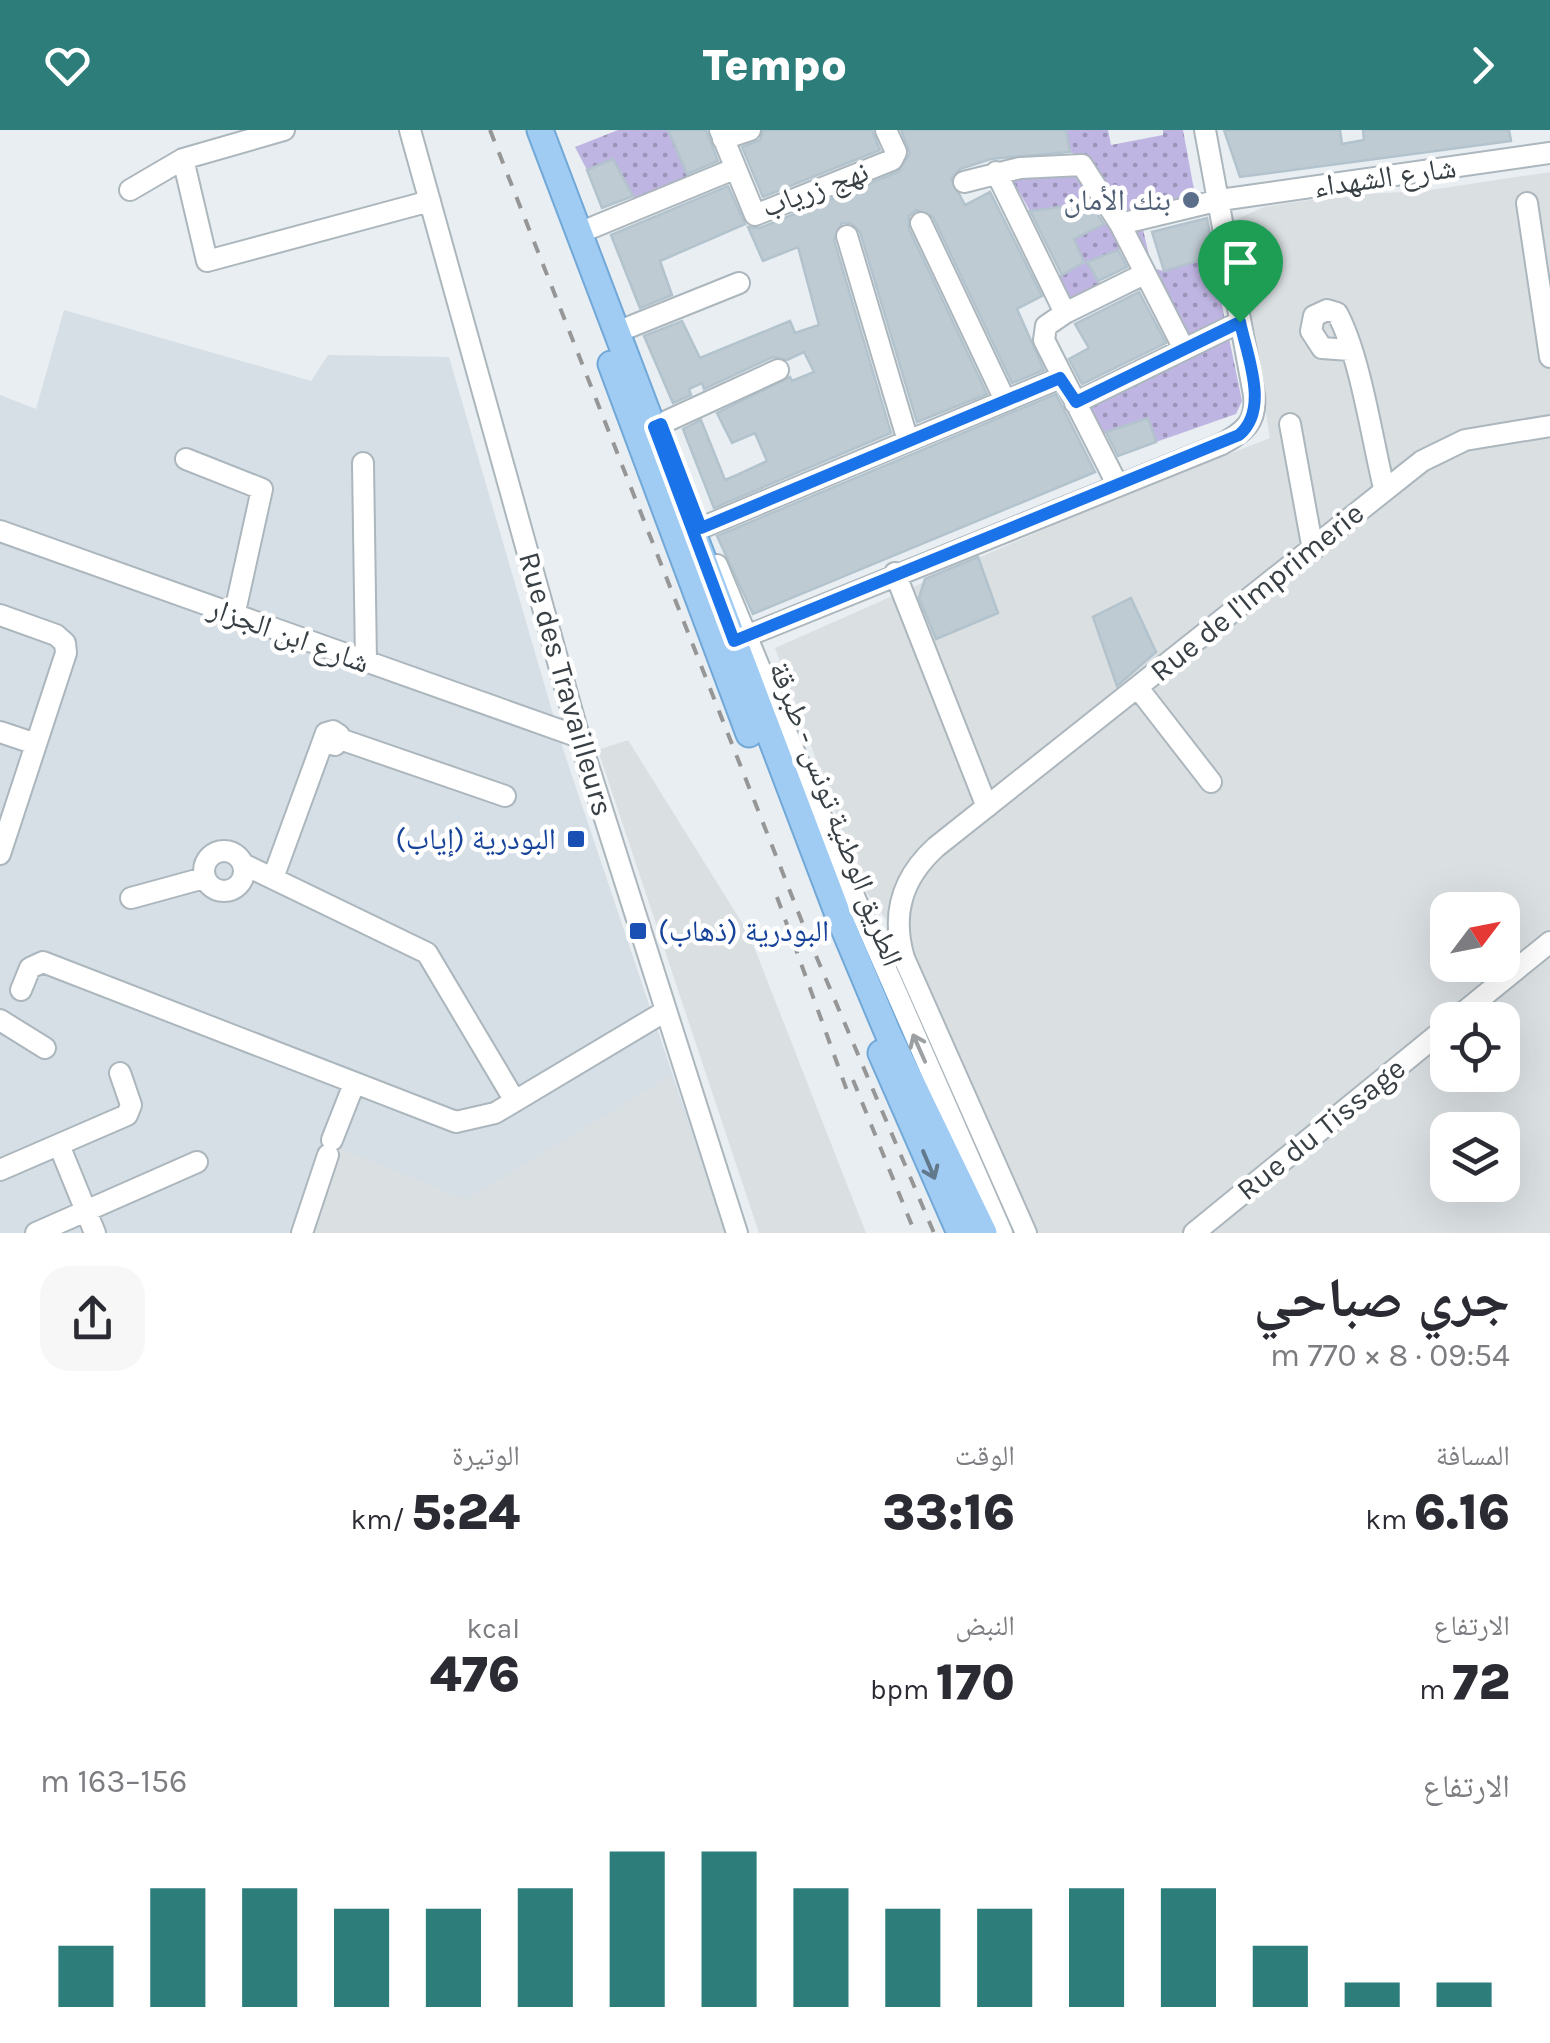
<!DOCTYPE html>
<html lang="ar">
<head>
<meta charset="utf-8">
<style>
	:root { --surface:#fff; --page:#f7f7f7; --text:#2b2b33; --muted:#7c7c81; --accent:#2d7e7b }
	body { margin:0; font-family:Karla,"Noto Naskh Arabic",sans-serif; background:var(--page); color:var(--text); direction:rtl; height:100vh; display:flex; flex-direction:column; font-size:38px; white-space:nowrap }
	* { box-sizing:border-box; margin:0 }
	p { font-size:32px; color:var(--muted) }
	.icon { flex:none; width:55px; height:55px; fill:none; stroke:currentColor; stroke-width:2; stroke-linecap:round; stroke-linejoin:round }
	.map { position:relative; height:1103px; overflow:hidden; direction:ltr }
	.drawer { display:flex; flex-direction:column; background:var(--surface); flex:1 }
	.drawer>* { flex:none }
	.needle { width:65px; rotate:58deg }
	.controls { position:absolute; left:1430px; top:762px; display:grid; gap:20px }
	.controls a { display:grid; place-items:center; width:90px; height:90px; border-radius:20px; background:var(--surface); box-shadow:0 10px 40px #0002; font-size:50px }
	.pin { position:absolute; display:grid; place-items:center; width:85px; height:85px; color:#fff; margin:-102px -42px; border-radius:50% 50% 50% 0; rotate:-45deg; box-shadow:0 0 10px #0007 }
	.pin .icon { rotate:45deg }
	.round { display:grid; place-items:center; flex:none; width:105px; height:105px; border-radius:30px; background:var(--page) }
	.head { display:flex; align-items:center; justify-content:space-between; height:170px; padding:0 40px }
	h1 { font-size:55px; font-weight:800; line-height:75px }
	.figures { display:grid; grid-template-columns:repeat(3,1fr); gap:15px; height:170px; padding:10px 40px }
	.figures div { display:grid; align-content:center }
	.figures b { font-size:50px; font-weight:800 }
	.figures small { font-size:28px; font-weight:400 }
	.figures p { font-size:28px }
	.chart { height:280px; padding:20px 40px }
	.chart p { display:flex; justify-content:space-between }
	.chart svg { width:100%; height:180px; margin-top:10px; stroke:var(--accent); stroke-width:6 }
	header { display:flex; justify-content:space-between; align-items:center; height:130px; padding:0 40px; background:var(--accent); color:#fff; font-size:45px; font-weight:800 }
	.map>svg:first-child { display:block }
	.residential { fill:#d7dfe6 }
	.industrial { fill:#dadfe2; fill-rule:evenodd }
	.grass { fill:url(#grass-dots) }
	.building { fill:#bfcbd3; stroke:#b3c3cd; stroke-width:2.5 }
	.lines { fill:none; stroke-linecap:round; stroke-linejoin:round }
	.minor-casing { stroke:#acb6bd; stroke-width:24 }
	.major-casing { stroke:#72a8d7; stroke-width:29 }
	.minor { stroke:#fff; stroke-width:20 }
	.major { stroke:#a0ccf3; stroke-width:25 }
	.rail { stroke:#969696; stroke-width:4; stroke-dasharray:12 12; stroke-linecap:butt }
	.oneway { stroke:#9ca0a2 }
	.oneway2 { stroke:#62788b }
	.route-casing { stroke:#fff; stroke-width:20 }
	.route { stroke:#1a73e8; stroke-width:12 }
	.service-dot { fill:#5c6f8a; stroke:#fff; stroke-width:4 }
	.transit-dot { fill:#1a4fb4; stroke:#fff; stroke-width:4 }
	.labels { text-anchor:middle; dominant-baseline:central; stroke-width:9; stroke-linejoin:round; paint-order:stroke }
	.street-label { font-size:30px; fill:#384045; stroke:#fff }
	.service-label { font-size:30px; fill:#4e5e75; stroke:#fff; text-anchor:end }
	.transit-label { font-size:30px; fill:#164399; stroke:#fff; text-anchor:end }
</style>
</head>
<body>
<header><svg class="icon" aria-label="forward" viewBox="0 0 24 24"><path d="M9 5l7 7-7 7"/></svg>Tempo<svg class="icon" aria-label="heart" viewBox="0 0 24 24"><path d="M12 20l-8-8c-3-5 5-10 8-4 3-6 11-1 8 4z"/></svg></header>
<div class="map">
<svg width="1550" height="1103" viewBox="0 0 1550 1103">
	<defs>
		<pattern id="grass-dots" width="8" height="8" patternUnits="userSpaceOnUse" patternTransform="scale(2.5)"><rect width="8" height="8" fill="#bfb5e2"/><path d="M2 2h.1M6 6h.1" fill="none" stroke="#9c95b9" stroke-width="1.8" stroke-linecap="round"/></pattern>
	</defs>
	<rect width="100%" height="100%" fill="#e8eef2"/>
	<path class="residential" d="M64 180 311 251 328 225 449 227 564 622 726 1103H0V265L36 279Z"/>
	<path class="industrial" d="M1550 42V1103H1034L903 814 863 757 775 518 1094 377 1270 308 1235 90 1264 77 1342 65 1424 61ZM1448 780H1502V835H1448ZM1448 890H1502V945H1448ZM1448 1000H1502V1055H1448Z
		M628 610 749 804 866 1103H759L598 620Z
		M670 946 726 1103H310L341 1019 466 1070Z"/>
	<path class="grass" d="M618 0H669L689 48 637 75 614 29 587 40 575 17Z
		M1067 0H1108L1111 15 1163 5V0H1183L1195 65 1127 84C1099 68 1106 36 1070 22Z
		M1071 35 1097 75 1030 81 1010 46Z
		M1109 92 1120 119 1087 132 1103 159 1073 173 1064 169 1054 148 1085 133 1073 106Z
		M1142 95 1152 138 1164 141 1214 126 1225 192 1184 211 1130 106 1135 96Z
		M1228 203 1242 271 1236 284 1156 312 1147 288 1102 304 1086 270Z"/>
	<path class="building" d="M668 0H706L718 31 687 44Z
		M763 0H872L880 20 763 67 742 17 760 10Z
		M901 0H1066L1070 22 991 29 960 39 951 49 965 75 990 62 1042 166 1017 179 1044 240 1012 253 933 87 916 80 909 86V99L987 264 917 292 860 102 851 93H842L834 110 891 303 714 378 683 299 701 290 725 350 737 345 767 331 755 303 732 313 717 283 790 247 792 251 814 242 804 222 787 230 773 227 704 259 702 253 689 259 691 265 673 273 644 206 682 191 700 228 790 191 795 203 819 195 798 117 763 131 748 97 760 98 898 42 910 23Z
		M1224 0H1340L1342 14 1364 10 1363 0H1509L1511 11 1240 47Z
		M613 29 633 66 602 78 587 40Z
		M728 56 745 94 660 131 672 165 640 178 611 105Z
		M1090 73 1104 94 1074 109 1084 132 1062 145 1030 81Z
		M1207 88 1214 126 1164 141 1152 102Z
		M1118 120 1127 137 1098 151 1087 132Z
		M1139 162 1166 213 1082 254 1069 229 1089 218 1075 194Z
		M1056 264 1095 342 753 484 717 406Z
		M1148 288 1156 312 1118 326 1106 302Z
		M978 427 998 483 936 509 919 468 925 449Z
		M1131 468 1156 522 1117 556 1093 487Z"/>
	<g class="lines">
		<defs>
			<path id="minor" d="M410 0 579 607 737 1103
				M720 0 755 85 892 30 896 22 886 0
				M723 9 750 0
				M183 29 207 131 430 71
				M996 42 1065 183 1144 144
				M964 52 1020 38 1082 35 1120 94 1184 219
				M130 60 183 29 284 0
				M1527 73 1550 227
				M921 93 1004 268
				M1120 94 1220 70 1550 23
				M579 103 734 39
				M1065 183 1046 196 1044 210 1118 356
				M617 202 739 153
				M1350 220 1322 218 1311 201 1314 186 1327 180 1337 183C1360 225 1372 309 1384 358
				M1075 273 1240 192
				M1290 294 1313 420
				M654 297 778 240
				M908 311 1060 248
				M186 329 262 359 234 486
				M363 333 366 532
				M0 401 579 607
				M694 401 908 311 847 106
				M717 435 857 773 1002 1103
				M895 443 987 677
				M0 485 56 505 65 513 66 523 0 724
				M737 510 1222 314C1244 302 1257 292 1254 265L1205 0
				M1138 558 1211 652
				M0 602 36 614
				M340 609 505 666
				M204 741a20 20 0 1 1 40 0a20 20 0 1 1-40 0Z
				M243 734 427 823 515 971
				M273 748 326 603 333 601 339 605 335 615 325 611
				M131 768 204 748
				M21 860 30 838 43 832 456 992 495 983 664 882
				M0 890 45 918
				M1454 890 1550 812
				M332 1010 354 954
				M59 1015 95 1103
				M0 1040 127 985 131 975 120 943
				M36 1103 197 1032
				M302 1103 328 1025
				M1026 1103 904 828C891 784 902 748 936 717L1422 331 1465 310 1550 296
				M1194 1103 1448 896"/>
			<path id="major" d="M540 0 839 787 889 906 984 1103
				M611 234 749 604
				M881 923 960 1103"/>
		</defs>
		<use href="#minor" class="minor-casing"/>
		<use href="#major" class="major-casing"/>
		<use href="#minor" class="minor"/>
		<use href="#major" class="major"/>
		<path class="rail" d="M490 0 808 807 934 1103
			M777 767 850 969
			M853 950 915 1103"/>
	</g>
	<defs><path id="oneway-shaft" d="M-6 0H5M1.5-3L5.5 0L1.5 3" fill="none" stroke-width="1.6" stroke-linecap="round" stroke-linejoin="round" transform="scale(2.5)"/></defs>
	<use class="oneway" href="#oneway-shaft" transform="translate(919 918) rotate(-114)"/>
	<use class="oneway2" href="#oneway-shaft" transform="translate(929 1035) rotate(67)"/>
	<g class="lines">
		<defs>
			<path id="route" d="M1240 192C1247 226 1270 279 1239 305L734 511 654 297 661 294 701 398 1060 248 1076 272Z"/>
		</defs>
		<use href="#route" class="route-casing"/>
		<use href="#route" class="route"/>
	</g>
	<circle class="service-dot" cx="1191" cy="70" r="10"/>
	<g class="transit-dot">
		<rect x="566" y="699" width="20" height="20" rx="5"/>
		<rect x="628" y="791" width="20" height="20" rx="5"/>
	</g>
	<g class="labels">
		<g class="street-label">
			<text transform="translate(1385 47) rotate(-8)">شارع الشهداء</text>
			<text transform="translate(815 59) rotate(-20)">نهج زرياب</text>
			<text transform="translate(1257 462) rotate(-39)">Rue de l'Imprimerie</text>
			<text transform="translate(289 505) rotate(20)">شارع ابن الجزار</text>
			<text transform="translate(566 554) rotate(74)">Rue des Travailleurs</text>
			<text transform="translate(836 684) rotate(69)">الطريق الوطنية تونس - طبرقة</text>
			<text transform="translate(1321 999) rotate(-39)">Rue du Tissage</text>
		</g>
		<g class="service-label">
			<text x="1171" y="70">بنك الأمان</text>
		</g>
		<g class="transit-label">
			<text x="556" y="709">البودرية (إياب)</text>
			<text x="658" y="801" text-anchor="start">البودرية (ذهاب)</text>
		</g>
	</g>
</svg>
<div class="controls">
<a><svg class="needle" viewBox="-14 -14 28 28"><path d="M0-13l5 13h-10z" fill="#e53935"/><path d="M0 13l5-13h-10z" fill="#7c7c81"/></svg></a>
<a><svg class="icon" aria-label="locate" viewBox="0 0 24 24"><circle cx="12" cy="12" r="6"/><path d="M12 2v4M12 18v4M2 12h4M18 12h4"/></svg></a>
<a><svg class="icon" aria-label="layers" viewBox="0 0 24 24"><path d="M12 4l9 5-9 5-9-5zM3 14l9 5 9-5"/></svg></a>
</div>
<div class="pin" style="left:1240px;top:192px;background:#1e9e55"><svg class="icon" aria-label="arrive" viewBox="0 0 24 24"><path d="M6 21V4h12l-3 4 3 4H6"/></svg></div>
</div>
<section class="drawer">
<div class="head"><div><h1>جري صباحي</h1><p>09:54 · 8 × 770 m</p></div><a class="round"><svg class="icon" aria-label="share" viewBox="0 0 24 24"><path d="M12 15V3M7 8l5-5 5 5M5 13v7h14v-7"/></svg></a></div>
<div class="figures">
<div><p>المسافة</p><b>6.16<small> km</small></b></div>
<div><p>الوقت</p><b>33:16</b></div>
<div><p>الوتيرة</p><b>5:24<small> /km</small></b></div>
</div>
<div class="figures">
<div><p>الارتفاع</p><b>72<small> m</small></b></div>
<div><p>النبض</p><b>170<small> bpm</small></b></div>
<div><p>kcal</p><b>476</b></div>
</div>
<div class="chart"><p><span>الارتفاع</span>156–163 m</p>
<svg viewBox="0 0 160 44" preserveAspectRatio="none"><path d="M5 44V29M15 44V15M25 44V15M35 44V20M45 44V20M55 44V15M65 44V6M75 44V6M85 44V15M95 44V20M105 44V20M115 44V15M125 44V15M135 44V29M145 44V38M155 44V38"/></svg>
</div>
</section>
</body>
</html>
